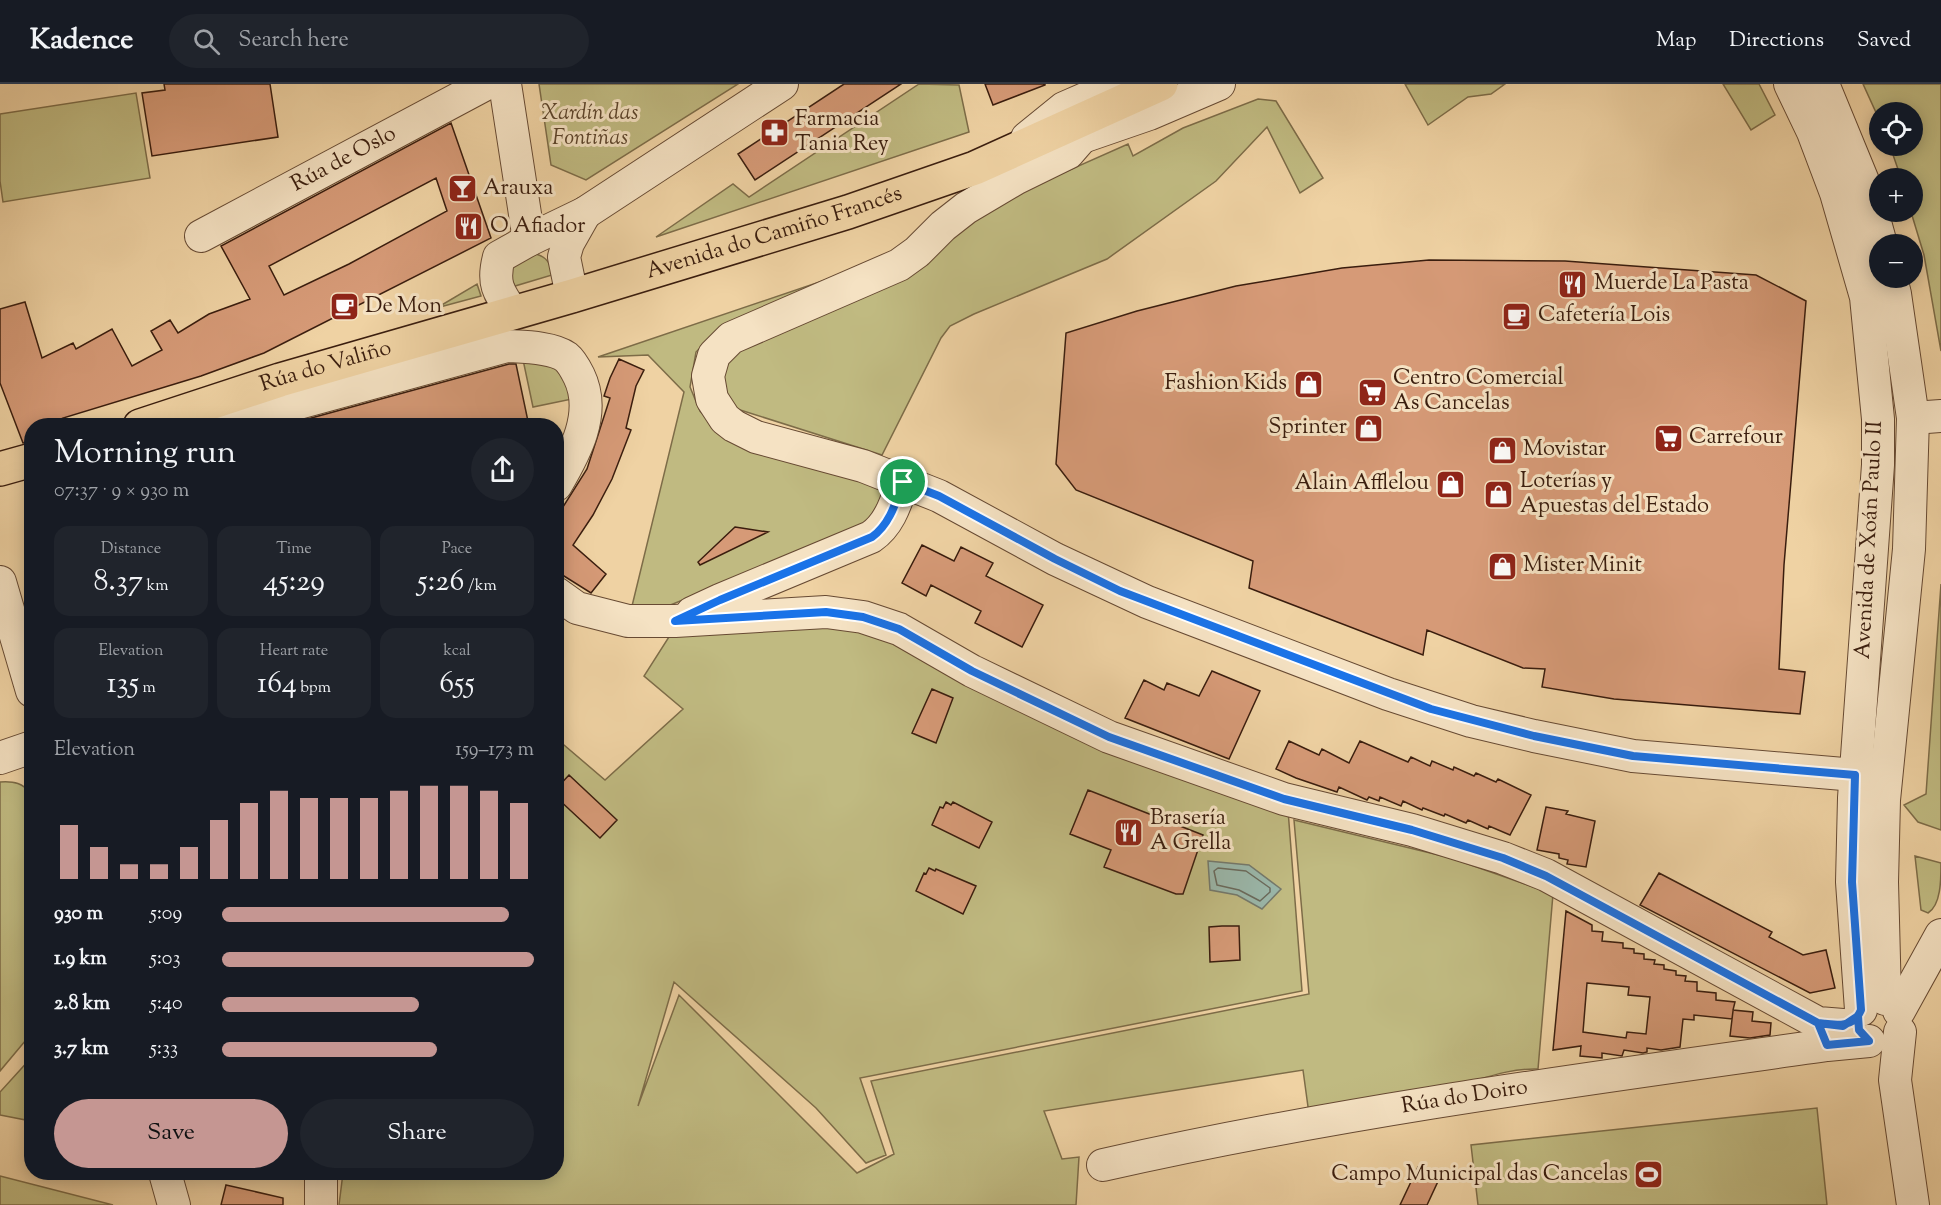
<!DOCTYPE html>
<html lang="en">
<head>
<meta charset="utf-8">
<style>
	:root { --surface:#171b24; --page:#20242c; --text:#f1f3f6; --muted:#9ea1a6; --line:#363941; --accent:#c59692 }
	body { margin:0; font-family:"Sorts Mill Goudy",serif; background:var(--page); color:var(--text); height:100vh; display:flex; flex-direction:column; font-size:22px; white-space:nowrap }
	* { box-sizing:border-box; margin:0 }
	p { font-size:20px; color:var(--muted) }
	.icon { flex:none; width:33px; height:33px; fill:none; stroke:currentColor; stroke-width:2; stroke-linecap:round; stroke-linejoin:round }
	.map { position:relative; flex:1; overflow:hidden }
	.details { position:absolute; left:24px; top:334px; width:540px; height:762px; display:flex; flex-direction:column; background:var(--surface); border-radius:24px; box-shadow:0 3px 15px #0003 }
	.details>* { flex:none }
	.tools { position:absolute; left:1869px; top:18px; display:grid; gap:12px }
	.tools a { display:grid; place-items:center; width:54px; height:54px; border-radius:50%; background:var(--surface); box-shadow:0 3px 15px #0003; font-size:30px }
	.pin { position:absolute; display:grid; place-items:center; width:51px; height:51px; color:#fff; margin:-26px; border:3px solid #fff; border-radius:50%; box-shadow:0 2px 6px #0007 }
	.round { display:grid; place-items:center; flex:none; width:63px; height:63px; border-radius:32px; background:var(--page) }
	.summary { display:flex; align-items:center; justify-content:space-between; height:102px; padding:0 30px }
	h1 { font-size:33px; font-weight:600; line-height:45px }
	.stats { display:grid; grid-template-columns:repeat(3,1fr); gap:9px; height:102px; padding:6px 30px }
	.stats div { display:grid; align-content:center; border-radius:15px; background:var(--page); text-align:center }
	.stats b { font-size:30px; font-weight:600 }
	.stats small { font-size:16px; font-weight:400 }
	.stats p { font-size:16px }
	.chart { height:168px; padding:12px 30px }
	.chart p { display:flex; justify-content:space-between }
	.chart svg { width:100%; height:108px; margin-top:6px; stroke:var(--accent); stroke-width:6 }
	.primary-button { display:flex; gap:12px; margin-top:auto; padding:12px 30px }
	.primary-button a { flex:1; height:69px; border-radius:36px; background:var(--accent); color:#111; font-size:24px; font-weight:600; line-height:69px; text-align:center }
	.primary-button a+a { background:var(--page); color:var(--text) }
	ul { padding:0 30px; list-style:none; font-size:20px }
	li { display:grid; grid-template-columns:96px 72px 1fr; align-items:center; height:45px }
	li i { height:15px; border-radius:8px; background:var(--accent) }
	header { display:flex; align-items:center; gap:36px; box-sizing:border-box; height:84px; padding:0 30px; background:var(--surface); border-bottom:2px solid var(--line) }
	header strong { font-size:28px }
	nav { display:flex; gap:33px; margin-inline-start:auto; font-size:21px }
	.search { width:420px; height:54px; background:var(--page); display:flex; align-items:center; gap:15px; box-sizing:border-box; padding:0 21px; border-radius:33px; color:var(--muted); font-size:22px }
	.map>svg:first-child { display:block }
	.green { fill:#c0ba81; stroke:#7d6c48; stroke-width:1.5 }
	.water { fill:#9ab7aa; stroke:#74796c; stroke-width:1.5 }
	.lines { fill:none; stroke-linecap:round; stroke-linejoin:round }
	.shore { stroke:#6a6a5c; stroke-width:1.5 }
	.building { fill:#d69a77; stroke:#3a1d0e; stroke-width:1.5; fill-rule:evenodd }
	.minor-casing { stroke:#674a33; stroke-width:34 }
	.major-casing { stroke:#3a1d0e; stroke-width:36 }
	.minor { stroke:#f5e2c3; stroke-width:32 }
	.major { stroke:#efd2a3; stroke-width:33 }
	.route-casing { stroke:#fff; stroke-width:12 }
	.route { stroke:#1a73e8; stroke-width:8 }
	.labels { text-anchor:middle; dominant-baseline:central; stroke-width:6; stroke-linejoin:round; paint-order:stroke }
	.park-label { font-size:22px; font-style:italic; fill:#5c442b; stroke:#f5e2c3 }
	.poi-label { font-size:22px; fill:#3a1d0e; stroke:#f5e2c3; text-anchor:start }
	.street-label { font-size:22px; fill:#3a1d0e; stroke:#f5e2c3 }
</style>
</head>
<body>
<header>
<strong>Kadence</strong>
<div class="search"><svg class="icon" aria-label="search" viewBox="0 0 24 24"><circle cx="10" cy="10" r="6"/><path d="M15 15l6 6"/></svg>Search here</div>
<nav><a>Map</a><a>Directions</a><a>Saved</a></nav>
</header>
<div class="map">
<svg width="1941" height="1121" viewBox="0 0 1941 1121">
	<rect width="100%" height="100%" fill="#efd2a3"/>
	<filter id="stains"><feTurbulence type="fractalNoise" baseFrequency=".00333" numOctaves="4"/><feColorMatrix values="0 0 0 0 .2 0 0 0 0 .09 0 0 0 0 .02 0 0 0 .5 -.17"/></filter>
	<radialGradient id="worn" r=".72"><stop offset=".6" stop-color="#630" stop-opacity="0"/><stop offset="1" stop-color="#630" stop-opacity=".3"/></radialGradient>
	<path class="green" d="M539 0H738L586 96 551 81Z
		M919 0 959 1 969 48 656 153 733 100 749 113Z
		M1405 0H1505L1491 10 1468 13 1428 41Z
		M1723 0H1759L1775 31 1751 46Z
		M1863 0H1941V267L1924 171 1911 128H1912V94H1901L1890 62H1912V28H1880L1879 35Z
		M136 9 150 94 3 118 0 97V30Z
		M1258 15 1276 17 1323 94 1300 109 1267 43 1216 97 1107 175 974 230 950 242 941 254 882 371 734 324 719 300 729 267 1002 116 1128 60 1133 72 1183 44Z
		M529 169C543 170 551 176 552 191L515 202 511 194V185Z
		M846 189 721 243 696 268 690 303 700 327 723 352 879 402 882 413 865 442 668 522H632L684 308 648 271 598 273Z
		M477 200 481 212 440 223V222Z
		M522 271 562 287 572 315 533 323Z
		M1941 500V746L1918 738 1904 721 1926 710Z
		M823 537 882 553 1288 726 1302 907 860 994 886 1071 866 1079 816 1024 674 898 638 1022 679 911 857 1089 894 1070 871 997 1309 910 1294 736 1451 774 1553 810 1538 985C1506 984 1478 997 1447 1004 1402 1015 1355 1021 1309 1030L1303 986 1044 1027 1062 1075 1079 1073 1076 1121H339L343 1089H556L557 655 605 696 683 625 644 592 674 545Z
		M0 698C15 697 22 699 32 710L31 950 0 987Z
		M1915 772 1941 779C1941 796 1941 821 1928 829L1921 826Z
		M31 974V1037L0 1031V1008Z
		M1817 1024 1827 1121H1478L1471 1061Z
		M0 1092 113 1121H0Z"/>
	<path class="water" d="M1208 777 1249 781 1281 805 1262 825 1237 811 1210 806Z"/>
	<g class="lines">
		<path class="shore" d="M1218 784 1246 787 1270 804V808L1260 817 1239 806 1217 801 1214 787Z"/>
	</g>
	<path class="building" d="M164 0H270L278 53 152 72 142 9 165 6Z
		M844 0H901L755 96 738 70Z
		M985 0H1045V1L993 21Z
		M451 39 491 154 264 269 201 292 63 334 65 336 46 342H32V358L23 359 0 299V225L25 218 42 274 73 259 76 265 112 245 132 282 162 266 151 247 170 236 178 249 209 230 250 215 221 162ZM436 94 447 127 349 180 284 211 269 182Z
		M1429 176 1565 177 1756 191 1806 217 1784 481 1779 585 1805 588 1800 630 1614 615 1542 603 1545 585 1523 584 1427 546 1423 571 1249 504 1253 477 1076 406 1056 380 1066 249 1137 227 1236 202 1342 184Z
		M619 275 644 286 636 302 626 344 631 346 612 395 593 431 573 461 606 490 591 509 556 487V434L587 385 610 314 604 312 610 294Z
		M509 280H516L529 342H282Z
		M735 443 768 448 700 481 698 478Z
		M922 461 954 477 961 463 993 479 986 492 1043 521 1022 563 975 539 981 527 931 501 926 512 902 499Z
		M1212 587 1260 607 1229 675 1125 634 1144 596 1164 606 1167 599 1199 612Z
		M932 605 953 614 936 659 912 649Z
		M1289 657 1319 671 1322 665 1349 679 1360 657 1408 678 1411 673 1430 682 1432 677 1453 686 1454 683 1474 692 1476 689 1496 698 1498 695 1531 711 1510 751 1489 742 1488 745 1468 736 1466 739 1445 730 1444 732 1423 724 1422 726 1403 717 1401 722 1380 713 1379 717 1369 713 1367 716 1339 703 1337 708 1296 694 1276 685Z
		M569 691 617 736 600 754 556 713V705Z
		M1088 706 1203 751 1183 810H1176L1104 783 1111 766 1070 750Z
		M946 718 951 721 953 718 992 738 979 764 932 741 940 723 943 724Z
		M1546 723 1568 727 1566 730 1595 737 1586 783 1567 780 1568 776 1559 774V770L1537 766Z
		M929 784 935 787 936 785 976 802 963 830 916 807 924 789 926 790Z
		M1659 789 1772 848 1769 853 1803 871 1826 866 1835 904 1810 909 1640 821Z
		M1566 827 1592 841V847L1603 848 1602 857 1623 859V864L1634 865V869L1644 870V875L1655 876 1654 880 1664 881V885L1676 887V891L1686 892 1685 897 1697 898V907L1716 909V916L1735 918 1733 926 1753 928 1752 937 1771 939 1770 951 1750 954 1730 952 1733 927 1732 935 1694 931V936L1683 935 1680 963 1661 966 1647 964V968L1643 969 1624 966 1622 972 1602 969V974L1580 972 1581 962 1553 966ZM1587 899 1629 903 1628 911 1650 913 1646 950 1627 948 1626 954 1583 948Z
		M1222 842H1239L1240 876 1210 878 1209 843Z
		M1418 1083 1440 1093 1427 1121H1400Z
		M226 1101 283 1114V1121H221Z"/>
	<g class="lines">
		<defs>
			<g id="minor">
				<path d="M505 0 529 156"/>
				<path d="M1790 0 1813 48 1836 109 1866 213 1878 335V381L1854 714 1852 798 1861 926"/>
				<path d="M1823 0 1865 102 1881 160"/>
				<path d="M1027 54 1064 24 1119 0"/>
				<path d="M1081 54 1068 69 1015 95 966 124 943 142 917 168 899 181 731 254 714 271 708 292 712 315 725 335 734 342 756 353 863 382 939 412 1055 475 1147 518 1388 610 1471 637 1534 652 1633 672 1855 691"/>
				<path d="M1062 60 1149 30 1219 0"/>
				<path id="s1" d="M201 152 486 0"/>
				<path d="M572 212 564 173 568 159 585 129"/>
				<path d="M513 229C498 208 492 199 499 173L529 156 585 129 782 0"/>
				<path d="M1913 334 1941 332"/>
				<path d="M214 342 507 262C524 263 552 263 566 273 571 277 576 286 579 292 597 329 575 369 556 401"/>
				<path d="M0 498 32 607"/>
				<path d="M556 509 577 524 628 537H675L826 528 863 533 899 545 972 587 1109 653 1284 715 1412 746 1503 774 1546 791 1818 939 1843 941"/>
				<path d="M692 529 720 516 871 453C890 440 896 418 903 398"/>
				<path d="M0 674 32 663"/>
				<path d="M1885 915 1882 798 1884 716 1909 465 1913 334 1895 210 1891 194"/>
				<path d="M1899 927 1941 851"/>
				<path d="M1900 948 1895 996 1913 1121"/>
				<path id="s2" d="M1103 1081C1342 1027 1585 995 1827 961L1869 957"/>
				<path d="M165 1089 174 1121"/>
				<path d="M321 1089V1121"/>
			</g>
			<g id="major">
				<path id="s3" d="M140 342 280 296 572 212 848 128 975 84 1161 0"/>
				<path d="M0 385 32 376"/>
			</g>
		</defs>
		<use href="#minor" class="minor-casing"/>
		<use href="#major" class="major-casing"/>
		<use href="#minor" class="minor"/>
		<use href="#major" class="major"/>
	</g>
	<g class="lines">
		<defs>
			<path id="route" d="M903 398 939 412 1055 475 1120 507 1431 625 1534 652 1633 672 1855 691 1852 798 1861 926C1853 945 1835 941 1818 939L1827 961 1869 957 1859 946 1858 932 1843 942 1818 939 1546 792 1503 774 1412 746 1284 715 1109 653 972 587 899 545 863 533 826 528 675 537 720 516 872 453C890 440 896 418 903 398"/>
		</defs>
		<use href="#route" class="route-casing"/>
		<use href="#route" class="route"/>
	</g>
	<defs>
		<symbol id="pharmacy-square" viewBox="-11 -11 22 22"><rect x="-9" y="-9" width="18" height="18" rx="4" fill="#8f2418" stroke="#f5e2c3"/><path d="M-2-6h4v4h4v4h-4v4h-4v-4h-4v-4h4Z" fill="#fff"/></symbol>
		<symbol id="bar-square" viewBox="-11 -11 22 22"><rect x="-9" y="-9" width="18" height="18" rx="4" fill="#8f2418" stroke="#f5e2c3"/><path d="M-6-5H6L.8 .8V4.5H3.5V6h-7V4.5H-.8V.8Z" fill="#fff"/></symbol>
		<symbol id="restaurant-square" viewBox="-11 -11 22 22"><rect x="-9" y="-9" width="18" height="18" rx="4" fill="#8f2418" stroke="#f5e2c3"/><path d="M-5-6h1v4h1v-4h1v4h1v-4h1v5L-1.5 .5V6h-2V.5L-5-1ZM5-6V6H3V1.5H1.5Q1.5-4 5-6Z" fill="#fff"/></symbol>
		<symbol id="cafe-square" viewBox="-11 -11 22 22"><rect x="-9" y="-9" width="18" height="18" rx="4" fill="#8f2418" stroke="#f5e2c3"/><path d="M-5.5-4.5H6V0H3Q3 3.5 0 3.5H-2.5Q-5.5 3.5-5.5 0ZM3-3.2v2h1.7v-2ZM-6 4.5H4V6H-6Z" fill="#fff"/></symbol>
		<symbol id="shop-square" viewBox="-11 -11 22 22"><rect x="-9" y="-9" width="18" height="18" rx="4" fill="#8f2418" stroke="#f5e2c3"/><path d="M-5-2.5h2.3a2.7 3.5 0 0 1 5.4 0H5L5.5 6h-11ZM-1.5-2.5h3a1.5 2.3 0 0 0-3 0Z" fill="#fff"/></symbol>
		<symbol id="supermarket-square" viewBox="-11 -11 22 22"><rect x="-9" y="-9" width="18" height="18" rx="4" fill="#8f2418" stroke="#f5e2c3"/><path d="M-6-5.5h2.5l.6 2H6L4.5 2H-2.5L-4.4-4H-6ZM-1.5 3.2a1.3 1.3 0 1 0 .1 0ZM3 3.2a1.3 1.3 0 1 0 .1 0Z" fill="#fff"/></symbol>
		<symbol id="stadium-square" viewBox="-11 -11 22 22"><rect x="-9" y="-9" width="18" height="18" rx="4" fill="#8f2418" stroke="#f5e2c3"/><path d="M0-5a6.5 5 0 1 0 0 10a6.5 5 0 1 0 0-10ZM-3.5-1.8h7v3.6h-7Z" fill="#fff"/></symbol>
	</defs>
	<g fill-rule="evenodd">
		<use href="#pharmacy-square" x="758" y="32" width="33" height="33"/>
		<use href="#bar-square" x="446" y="88" width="33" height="33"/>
		<use href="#restaurant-square" x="452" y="126" width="33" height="33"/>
		<use href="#restaurant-square" x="1556" y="184" width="33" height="33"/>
		<use href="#cafe-square" x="328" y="206" width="33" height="33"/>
		<use href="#cafe-square" x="1500" y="216" width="33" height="33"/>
		<use href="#shop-square" x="1292" y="284" width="33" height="33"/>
		<use href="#supermarket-square" x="1356" y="292" width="33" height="33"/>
		<use href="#shop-square" x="1352" y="328" width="33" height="33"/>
		<use href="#supermarket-square" x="1652" y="338" width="33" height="33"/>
		<use href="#shop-square" x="1486" y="350" width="33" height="33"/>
		<use href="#shop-square" x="1434" y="384" width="33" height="33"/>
		<use href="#shop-square" x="1482" y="394" width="33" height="33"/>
		<use href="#shop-square" x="1486" y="466" width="33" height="33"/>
		<use href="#restaurant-square" x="1112" y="732" width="33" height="33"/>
		<use href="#stadium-square" x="1632" y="1074" width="33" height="33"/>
	</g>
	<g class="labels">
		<g class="park-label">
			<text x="590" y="30">Xardín das<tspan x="590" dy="25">Fontiñas</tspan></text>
		</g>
		<g class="poi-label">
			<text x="795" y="36">Farmacia<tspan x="795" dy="25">Tania Rey</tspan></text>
			<text x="483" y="105">Arauxa</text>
			<text x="490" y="143">O Afiador</text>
			<text x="1594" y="200">Muerde La Pasta</text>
			<text x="365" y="223">De Mon</text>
			<text x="1538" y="232">Cafetería Lois</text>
			<text x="1393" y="295">Centro Comercial<tspan x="1393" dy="25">As Cancelas</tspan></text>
			<text x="1287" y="300" text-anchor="end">Fashion Kids</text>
			<text x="1347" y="344" text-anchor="end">Sprinter</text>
			<text x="1689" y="354">Carrefour</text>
			<text x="1523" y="366">Movistar</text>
			<text x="1520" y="398">Loterías y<tspan x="1520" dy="25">Apuestas del Estado</tspan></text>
			<text x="1429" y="400" text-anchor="end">Alain Afflelou</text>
			<text x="1523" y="482">Mister Minit</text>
			<text x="1150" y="735">Brasería<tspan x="1150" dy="25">A Grella</tspan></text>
			<text x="1628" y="1091" text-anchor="end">Campo Municipal das Cancelas</text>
		</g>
		<g class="street-label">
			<text stroke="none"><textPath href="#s1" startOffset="162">Rúa de Oslo</textPath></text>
			<text stroke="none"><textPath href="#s3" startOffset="663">Avenida do Camiño Francés</textPath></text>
			<text stroke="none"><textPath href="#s3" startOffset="195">Rúa do Valiño</textPath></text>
			<text transform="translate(1870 456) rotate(-87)">Avenida de Xoán Paulo II</text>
			<text stroke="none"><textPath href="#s2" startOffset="368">Rúa do Doiro</textPath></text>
		</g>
	</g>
	<rect width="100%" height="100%" filter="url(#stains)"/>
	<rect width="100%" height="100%" fill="url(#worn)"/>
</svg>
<div class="tools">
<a><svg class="icon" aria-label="locate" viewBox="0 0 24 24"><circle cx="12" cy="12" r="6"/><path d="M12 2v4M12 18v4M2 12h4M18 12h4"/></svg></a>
<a>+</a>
<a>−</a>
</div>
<div class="pin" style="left:903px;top:398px;background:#1e9e55"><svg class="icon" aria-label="arrive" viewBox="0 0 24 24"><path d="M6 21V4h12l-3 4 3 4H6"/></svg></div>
<section class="details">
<div class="summary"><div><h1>Morning run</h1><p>07:37 · 9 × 930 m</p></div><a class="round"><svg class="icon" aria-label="share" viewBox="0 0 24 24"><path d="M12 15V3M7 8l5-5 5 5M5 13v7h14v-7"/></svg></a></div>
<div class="stats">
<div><p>Distance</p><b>8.37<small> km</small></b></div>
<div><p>Time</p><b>45:29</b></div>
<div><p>Pace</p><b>5:26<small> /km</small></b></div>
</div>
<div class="stats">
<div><p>Elevation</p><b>135<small> m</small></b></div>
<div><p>Heart rate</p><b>164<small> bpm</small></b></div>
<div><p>kcal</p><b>655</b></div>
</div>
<div class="chart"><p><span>Elevation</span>159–173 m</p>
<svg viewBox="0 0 160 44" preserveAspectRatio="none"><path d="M5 44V22M15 44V31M25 44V38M35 44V38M45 44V31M55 44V20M65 44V13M75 44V8M85 44V11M95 44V11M105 44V11M115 44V8M125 44V6M135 44V6M145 44V8M155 44V13"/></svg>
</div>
<ul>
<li><b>930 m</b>5:09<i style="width:92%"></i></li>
<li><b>1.9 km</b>5:03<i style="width:100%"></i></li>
<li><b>2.8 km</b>5:40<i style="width:63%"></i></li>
<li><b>3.7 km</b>5:33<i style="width:69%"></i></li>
</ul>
<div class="primary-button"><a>Save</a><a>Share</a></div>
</section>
</div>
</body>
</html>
